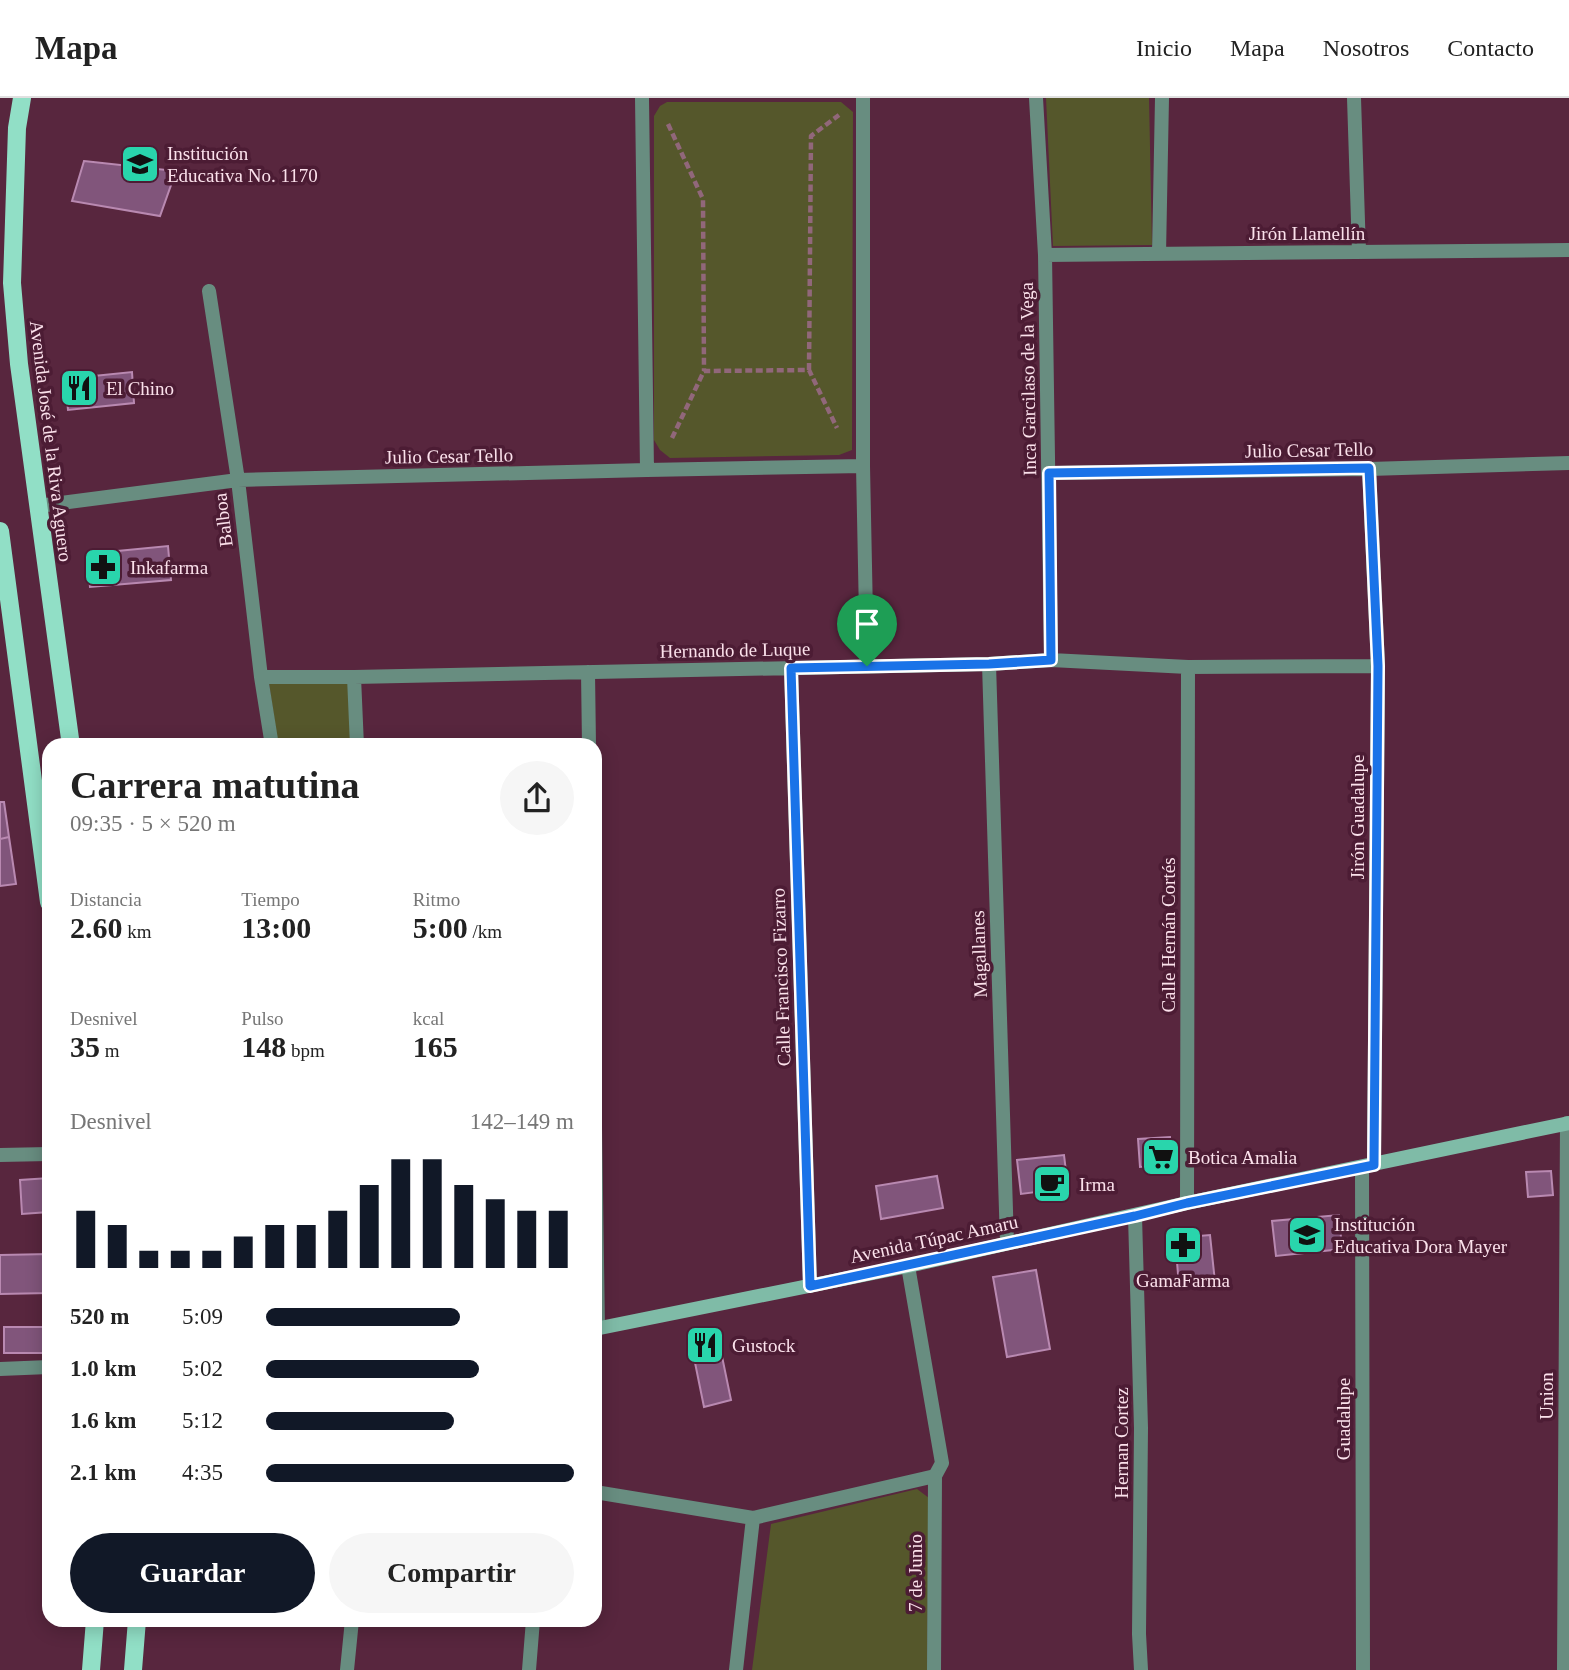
<!DOCTYPE html>
<html lang="es">
<head>
<meta charset="utf-8">
<style>
	:root { --surface:#fff; --page:#f6f6f6; --text:#222; --muted:#767676; --line:#e0e0e0; --accent:#111827 }
	body { margin:0; font-family:"Times New Roman",serif; background:var(--page); color:var(--text); height:100vh; display:flex; flex-direction:column; font-size:26px; white-space:nowrap }
	* { box-sizing:border-box; margin:0 }
	p { font-size:23px; color:var(--muted) }
	.icon { flex:none; width:38px; height:38px; fill:none; stroke:currentColor; stroke-width:2; stroke-linecap:round; stroke-linejoin:round }
	.map { position:relative; flex:1; overflow:hidden }
	.side { position:absolute; left:42px; top:640px; width:560px; height:889px; display:flex; flex-direction:column; background:var(--surface); border-radius:21px; box-shadow:0 4px 18px #0003 }
	.side>* { flex:none }
	.pin { position:absolute; display:grid; place-items:center; width:60px; height:60px; color:#fff; margin:-72px -30px; border-radius:50% 50% 50% 0; rotate:-45deg; box-shadow:0 0 7px #0007 }
	.pin .icon { rotate:45deg }
	.round { display:grid; place-items:center; flex:none; width:74px; height:74px; border-radius:37px; background:var(--page) }
	.summary { display:flex; align-items:center; justify-content:space-between; height:119px; padding:0 28px }
	h1 { font-size:38px; font-weight:800; line-height:52px }
	.metrics { display:grid; grid-template-columns:repeat(3,1fr); gap:10px; height:119px; padding:7px 28px }
	.metrics div { display:grid; align-content:center }
	.metrics b { font-size:30px; font-weight:800 }
	.metrics small { font-size:19px; font-weight:400 }
	.metrics p { font-size:19px }
	.chart { height:196px; padding:14px 28px }
	.chart p { display:flex; justify-content:space-between }
	.chart svg { width:100%; height:126px; margin-top:7px; stroke:var(--accent); stroke-width:6 }
	.cta { display:flex; gap:14px; margin-top:auto; padding:14px 28px }
	.cta a { flex:1; height:80px; border-radius:42px; background:var(--accent); color:#fff; font-size:28px; font-weight:800; line-height:80px; text-align:center }
	.cta a+a { background:var(--page); color:var(--text) }
	ul { padding:0 28px; list-style:none; font-size:23px }
	li { display:grid; grid-template-columns:112px 84px 1fr; align-items:center; height:52px }
	li i { height:18px; border-radius:9px; background:var(--accent) }
	header { display:flex; align-items:center; gap:42px; box-sizing:border-box; height:98px; padding:0 35px; background:var(--surface); border-bottom:2px solid var(--line) }
	header strong { font-size:33px }
	nav { display:flex; gap:38px; margin-inline-start:auto; font-size:24px }
	.map>svg:first-child { display:block }
	.green { fill:#55572b }
	.building { fill:#81557b; stroke:#b989b1; stroke-width:2 }
	.lines { fill:none; stroke-linecap:round; stroke-linejoin:round }
	.path { stroke:#91677a; stroke-width:4.5; stroke-dasharray:7 3.5; stroke-linecap:butt }
	.pedestrian { stroke:#688d80; stroke-width:14 }
	.minor { stroke:#688d80; stroke-width:14 }
	.secondary { stroke:#7fbba7; stroke-width:14 }
	.primary { stroke:#91dfc6; stroke-width:18 }
	.route-casing { stroke:#fff; stroke-width:14 }
	.route { stroke:#1a73e8; stroke-width:9 }
	.labels { text-anchor:middle; dominant-baseline:central; stroke-width:7; stroke-linejoin:round; paint-order:stroke }
	.poi-label { font-size:19px; fill:#fbe1eb; stroke:#4c1c34; text-anchor:start }
	.street-label { font-size:19px; fill:#fbe1eb; stroke:#4c1c34 }
</style>
</head>
<body>
<header>
<strong>Mapa</strong>
<nav><a>Inicio</a><a>Mapa</a><a>Nosotros</a><a>Contacto</a></nav>
</header>
<div class="map">
<svg width="1569" height="1572" viewBox="0 0 1569 1572">
	<rect width="100%" height="100%" fill="#58263e"/>
	<path class="green" d="M1046 0H1149L1152 147 1053 148Z
		M667 4H841L853 14 852 352 839 357 670 360 660 352 654 342V18L660 8Z
		M269 585H349L352 647H278Z
		M917 1391 929 1400 927 1572H752L771 1426Z"/>
	<path class="building" d="M84 63 176 73 160 118 72 103Z
		M132 274 134 305 68 312 65 281Z
		M168 448 171 482 90 489 87 456Z
		M0 704H4L9 739 0 741Z
		M9 739 16 786 0 788V741Z
		M1170 1039 1172 1066 1140 1069 1138 1041Z
		M1064 1057 1068 1090 1021 1096 1017 1062Z
		M1551 1073 1553 1097 1528 1099 1526 1074Z
		M937 1078 943 1110 881 1121 876 1088Z
		M49 1080V1114L22 1116 20 1082Z
		M1339 1117 1342 1151 1276 1158 1272 1123Z
		M1210 1137 1215 1184 1179 1188 1175 1140Z
		M49 1156V1195L0 1196V1157Z
		M1036 1172 1050 1251 1007 1259 993 1179Z
		M4 1229H49V1255H4Z
		M718 1239 731 1302 704 1309 691 1245Z"/>
	<g class="lines">
		<path class="path" d="M668 26 703 101 704 273
			M809 272 811 38 839 17
			M672 340 704 273 809 272 837 330"/>
		<path class="pedestrian" d="M908 1168 942 1365 935 1378
			M0 1271 49 1269"/>
		<path class="minor" d="M642 0 647 372
			M863 0V368L867 568
			M1036 0 1045 157 1051 562
			M1354 0 1359 154
			M1159 156 1162 0
			M1045 157 1569 152
			M209 193 238 382 261 579 272 648
			M1369 371 1378 568 1374 1067
			M1049 375 1369 371 1569 365
			M38 408 238 382 647 372 863 368
			M989 566 1007 1145
			M791 570 810 1188
			M588 574 589 648
			M261 579H354L989 566 1051 562 1188 569 1378 568
			M354 579 357 648
			M595 1028 598 1230
			M0 1057 49 1056
			M1362 1070 1363 1572
			M1187 1105 1188 569
			M1135 1118 1141 1330 1139 1536 1141 1572
			M595 1394 753 1420 935 1378 934 1572
			M347 1572 352 1522
			M529 1572 533 1522
			M736 1572 753 1420
			M1564 1572 1567 1025"/>
		<path class="secondary" d="M595 1231 908 1168 1187 1105 1569 1025"/>
		<path class="primary" d="M22 0 17 30 12 185 19 266 71 648
			M0 433 49 804
			M91 1572 95 1522
			M133 1572 137 1522"/>
	</g>
	<g class="lines">
		<defs>
			<path id="route" d="M1369 370 1378 568 1374 1067 1187 1105 1135 1118 810 1188 791 570 989 566 1051 562 1049 375Z"/>
		</defs>
		<use href="#route" class="route-casing"/>
		<use href="#route" class="route"/>
	</g>
	<defs>
		<symbol id="school-square" viewBox="-11 -11 22 22"><rect x="-9" y="-9" width="18" height="18" rx="4" fill="#29d5ac" stroke="#4c1c34"/><path d="M0-5L7-2L0 1L-7-2ZM-4 1L0 2.5L4 1V4Q0 6-4 4Z" fill="#111"/></symbol>
		<symbol id="restaurant-square" viewBox="-11 -11 22 22"><rect x="-9" y="-9" width="18" height="18" rx="4" fill="#29d5ac" stroke="#4c1c34"/><path d="M-5-6h1v4h1v-4h1v4h1v-4h1v5L-1.5 .5V6h-2V.5L-5-1ZM5-6V6H3V1.5H1.5Q1.5-4 5-6Z" fill="#111"/></symbol>
		<symbol id="pharmacy-square" viewBox="-11 -11 22 22"><rect x="-9" y="-9" width="18" height="18" rx="4" fill="#29d5ac" stroke="#4c1c34"/><path d="M-2-6h4v4h4v4h-4v4h-4v-4h-4v-4h4Z" fill="#111"/></symbol>
		<symbol id="supermarket-square" viewBox="-11 -11 22 22"><rect x="-9" y="-9" width="18" height="18" rx="4" fill="#29d5ac" stroke="#4c1c34"/><path d="M-6-5.5h2.5l.6 2H6L4.5 2H-2.5L-4.4-4H-6ZM-1.5 3.2a1.3 1.3 0 1 0 .1 0ZM3 3.2a1.3 1.3 0 1 0 .1 0Z" fill="#111"/></symbol>
		<symbol id="cafe-square" viewBox="-11 -11 22 22"><rect x="-9" y="-9" width="18" height="18" rx="4" fill="#29d5ac" stroke="#4c1c34"/><path d="M-5.5-4.5H6V0H3Q3 3.5 0 3.5H-2.5Q-5.5 3.5-5.5 0ZM3-3.2v2h1.7v-2ZM-6 4.5H4V6H-6Z" fill="#111"/></symbol>
	</defs>
	<g fill-rule="evenodd">
		<use href="#school-square" x="118" y="44" width="44" height="44"/>
		<use href="#restaurant-square" x="57" y="268" width="44" height="44"/>
		<use href="#pharmacy-square" x="81" y="447" width="44" height="44"/>
		<use href="#supermarket-square" x="1139" y="1037" width="44" height="44"/>
		<use href="#cafe-square" x="1030" y="1064" width="44" height="44"/>
		<use href="#school-square" x="1285" y="1115" width="44" height="44"/>
		<use href="#pharmacy-square" x="1161" y="1125" width="44" height="44"/>
		<use href="#restaurant-square" x="683" y="1225" width="44" height="44"/>
	</g>
	<g class="labels">
		<g class="poi-label">
			<text x="167" y="55">Institución<tspan x="167" dy="22">Educativa No. 1170</tspan></text>
			<text x="106" y="290">El Chino</text>
			<text x="130" y="469">Inkafarma</text>
			<text x="1188" y="1059">Botica Amalia</text>
			<text x="1079" y="1086">Irma</text>
			<text x="1334" y="1126">Institución<tspan x="1334" dy="22">Educativa Dora Mayer</tspan></text>
			<text x="1183" y="1182" text-anchor="middle">GamaFarma</text>
			<text x="732" y="1247">Gustock</text>
		</g>
		<g class="street-label">
			<text x="1307" y="135">Jirón Llamellín</text>
			<text transform="translate(1028 281) rotate(-91)">Inca Garcilaso de la Vega</text>
			<text transform="translate(51 343) rotate(83)">Avenida José de la Riva Aguero</text>
			<text transform="translate(1309 352) rotate(-1)">Julio Cesar Tello</text>
			<text transform="translate(449 358) rotate(-1)">Julio Cesar Tello</text>
			<text transform="translate(223 422) rotate(-97)">Balboa</text>
			<text transform="translate(735 552) rotate(-1)">Hernando de Luque</text>
			<text transform="translate(1357 719) rotate(-90)">Jirón Guadalupe</text>
			<text transform="translate(1168 837) rotate(-90)">Calle Hernán Cortés</text>
			<text transform="translate(979 856) rotate(-92)">Magallanes</text>
			<text transform="translate(781 879) rotate(-92)">Calle Francisco Fizarro</text>
			<text transform="translate(934 1141) rotate(-12)">Avenida Túpac Amaru</text>
			<text transform="translate(1546 1298) rotate(-90)">Union</text>
			<text transform="translate(1343 1321) rotate(-90)">Guadalupe</text>
			<text transform="translate(1121 1345) rotate(-90)">Hernan Cortez</text>
			<text transform="translate(915 1475) rotate(-90)">7 de Junio</text>
		</g>
	</g>
</svg>
<div class="pin" style="left:867px;top:568px;background:#1e9e55"><svg class="icon" aria-label="arrive" viewBox="0 0 24 24"><path d="M6 21V4h12l-3 4 3 4H6"/></svg></div>
<section class="side">
<div class="summary"><div><h1>Carrera matutina</h1><p>09:35 · 5 × 520 m</p></div><a class="round"><svg class="icon" aria-label="share" viewBox="0 0 24 24"><path d="M12 15V3M7 8l5-5 5 5M5 13v7h14v-7"/></svg></a></div>
<div class="metrics">
<div><p>Distancia</p><b>2.60<small> km</small></b></div>
<div><p>Tiempo</p><b>13:00</b></div>
<div><p>Ritmo</p><b>5:00<small> /km</small></b></div>
</div>
<div class="metrics">
<div><p>Desnivel</p><b>35<small> m</small></b></div>
<div><p>Pulso</p><b>148<small> bpm</small></b></div>
<div><p>kcal</p><b>165</b></div>
</div>
<div class="chart"><p><span>Desnivel</span>142–149 m</p>
<svg viewBox="0 0 160 44" preserveAspectRatio="none"><path d="M5 44V24M15 44V29M25 44V38M35 44V38M45 44V38M55 44V33M65 44V29M75 44V29M85 44V24M95 44V15M105 44V6M115 44V6M125 44V15M135 44V20M145 44V24M155 44V24"/></svg>
</div>
<ul>
<li><b>520 m</b>5:09<i style="width:63%"></i></li>
<li><b>1.0 km</b>5:02<i style="width:69%"></i></li>
<li><b>1.6 km</b>5:12<i style="width:61%"></i></li>
<li><b>2.1 km</b>4:35<i style="width:100%"></i></li>
</ul>
<div class="cta"><a>Guardar</a><a>Compartir</a></div>
</section>
</div>
</body>
</html>
